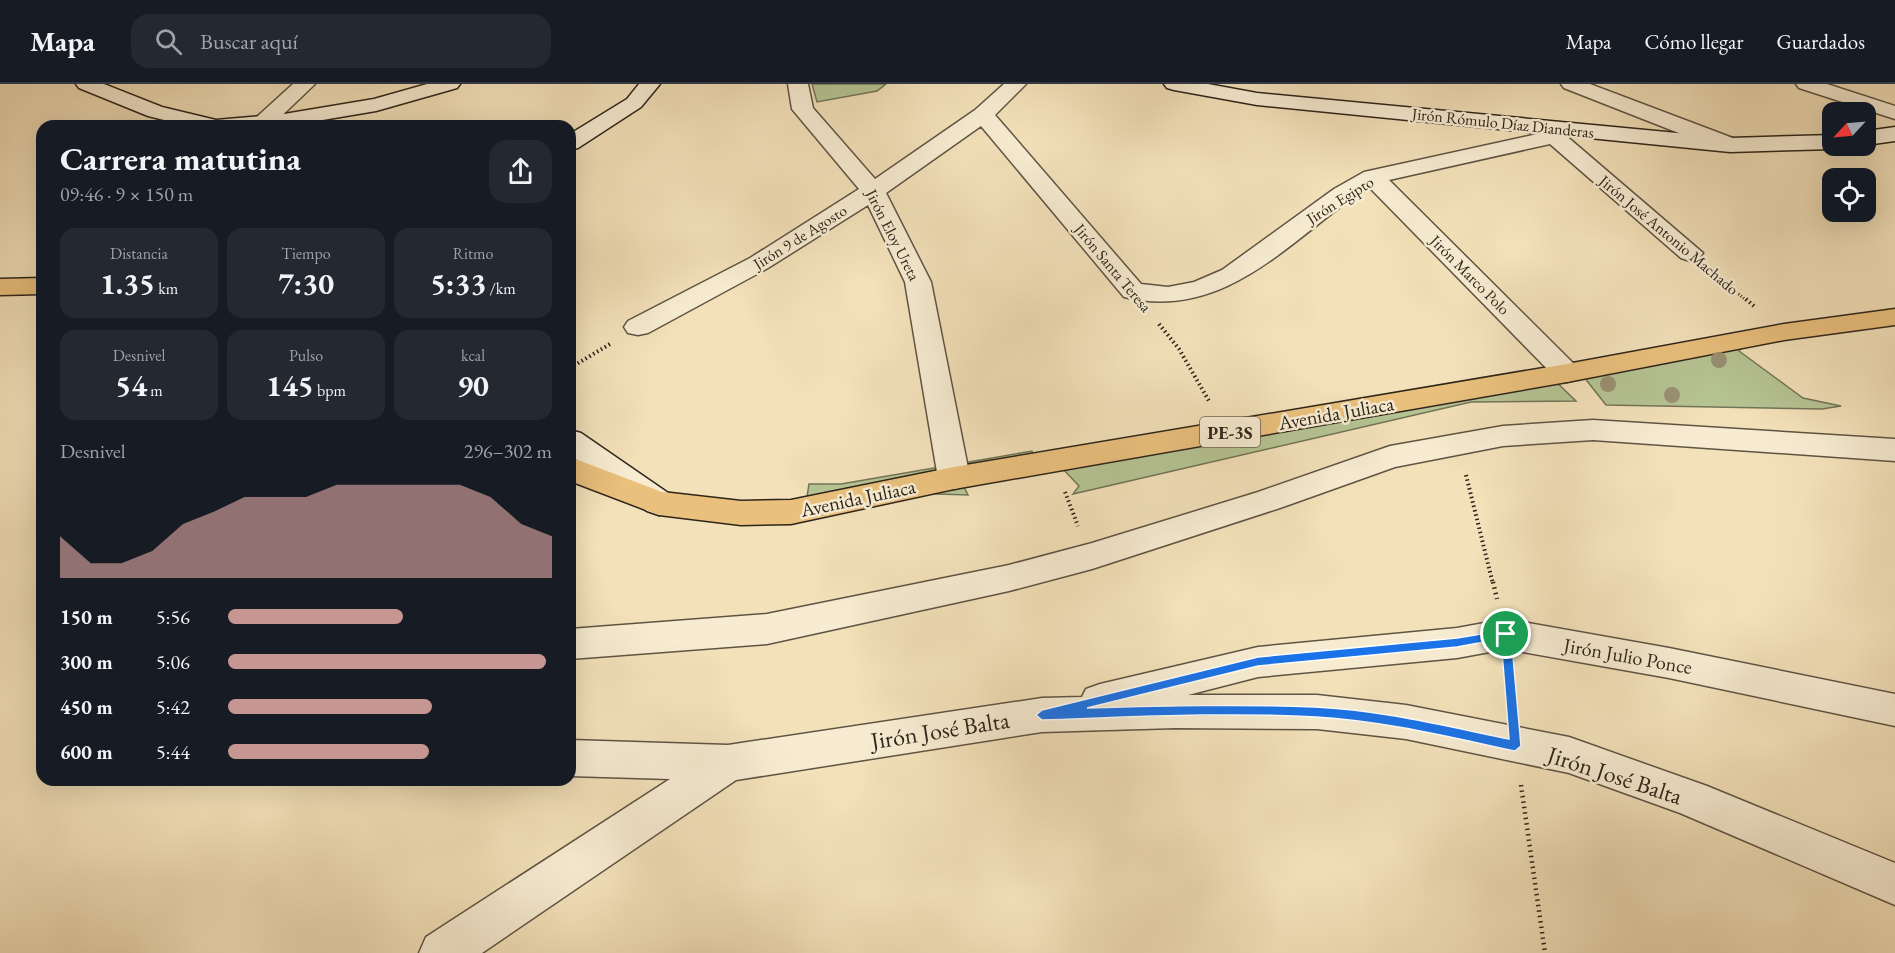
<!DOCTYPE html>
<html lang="es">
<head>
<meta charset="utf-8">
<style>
	:root { --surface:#171b24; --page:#242831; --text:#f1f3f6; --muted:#9ea1a6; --line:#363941; --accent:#c59692 }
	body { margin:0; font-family:"EB Garamond",serif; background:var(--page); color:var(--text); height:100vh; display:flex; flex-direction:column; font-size:22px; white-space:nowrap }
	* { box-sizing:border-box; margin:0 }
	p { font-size:20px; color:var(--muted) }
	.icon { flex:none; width:33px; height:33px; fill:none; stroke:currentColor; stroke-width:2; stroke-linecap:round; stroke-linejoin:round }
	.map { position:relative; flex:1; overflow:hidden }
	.drawer { position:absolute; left:36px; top:36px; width:540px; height:666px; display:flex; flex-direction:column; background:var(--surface); border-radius:18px; box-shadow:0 6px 24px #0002 }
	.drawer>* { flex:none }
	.needle { width:39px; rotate:244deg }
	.controls { position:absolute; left:1822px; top:18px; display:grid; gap:12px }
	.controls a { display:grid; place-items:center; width:54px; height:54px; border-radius:12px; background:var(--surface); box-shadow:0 6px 24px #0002; font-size:30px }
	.pin { position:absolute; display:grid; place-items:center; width:51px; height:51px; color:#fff; margin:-26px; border:3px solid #fff; border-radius:50%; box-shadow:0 2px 6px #0007 }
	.round { display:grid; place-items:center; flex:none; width:63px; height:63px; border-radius:18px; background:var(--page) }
	.headline { display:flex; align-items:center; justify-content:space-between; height:102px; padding:0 24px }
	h1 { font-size:33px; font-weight:700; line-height:45px }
	.stats { display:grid; grid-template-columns:repeat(3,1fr); gap:9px; height:102px; padding:6px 24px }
	.stats div { display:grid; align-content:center; border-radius:15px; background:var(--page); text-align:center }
	.stats b { font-size:30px; font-weight:700 }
	.stats small { font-size:16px; font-weight:400 }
	.stats p { font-size:16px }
	.chart { height:168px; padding:12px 24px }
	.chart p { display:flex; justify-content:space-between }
	.chart svg { width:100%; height:108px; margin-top:6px; fill:var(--accent); opacity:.7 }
	ul { padding:0 24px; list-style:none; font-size:20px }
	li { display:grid; grid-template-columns:96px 72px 1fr; align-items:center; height:45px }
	li i { height:15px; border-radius:8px; background:var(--accent) }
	header { display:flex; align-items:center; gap:36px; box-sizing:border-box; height:84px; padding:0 30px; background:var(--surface); border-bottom:2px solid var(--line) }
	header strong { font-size:28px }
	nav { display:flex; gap:33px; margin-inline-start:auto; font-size:21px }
	.search { width:420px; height:54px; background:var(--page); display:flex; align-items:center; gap:15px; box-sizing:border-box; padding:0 21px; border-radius:18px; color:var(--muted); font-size:22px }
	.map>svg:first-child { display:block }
	.green { fill:#b6c494; stroke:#727458; stroke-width:1.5 }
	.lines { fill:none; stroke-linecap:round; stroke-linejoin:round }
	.street-casing { stroke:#5e5443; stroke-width:3 }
	.secondary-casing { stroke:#2d251b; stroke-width:3 }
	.highway-casing { stroke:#2d251b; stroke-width:3 }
	.path-far2 { stroke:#2d251b; stroke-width:3; stroke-dasharray:1 2; stroke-linecap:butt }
	.path-far1 { stroke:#2d251b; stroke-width:4; stroke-dasharray:1.5 3; stroke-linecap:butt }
	.path { stroke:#2d251b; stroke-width:4.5; stroke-dasharray:1.5 4; stroke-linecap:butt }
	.street { fill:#f7ecd2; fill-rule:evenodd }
	.secondary { fill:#f7ecd2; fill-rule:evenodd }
	.highway { fill:#eac07d; fill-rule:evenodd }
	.tree { fill:#999073 }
	.route { fill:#1a73e8; stroke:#fff; stroke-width:1.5; fill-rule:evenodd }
	.labels { text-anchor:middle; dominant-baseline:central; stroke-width:5; stroke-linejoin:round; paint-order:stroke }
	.far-street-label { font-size:16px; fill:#2d251b; stroke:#f7ecd2 }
	.shield { fill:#f7ecd2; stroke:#6a6152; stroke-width:1.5 }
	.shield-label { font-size:18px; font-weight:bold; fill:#2d251b }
	.street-label { font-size:20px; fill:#2d251b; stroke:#f7ecd2 }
	.near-street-label { font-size:24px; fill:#2d251b; stroke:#f7ecd2 }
</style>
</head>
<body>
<header>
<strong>Mapa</strong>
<div class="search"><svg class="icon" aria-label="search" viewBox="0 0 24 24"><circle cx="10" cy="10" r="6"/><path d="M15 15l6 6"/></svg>Buscar aquí</div>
<nav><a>Mapa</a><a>Cómo llegar</a><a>Guardados</a></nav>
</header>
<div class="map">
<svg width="1895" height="869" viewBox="0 0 1895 869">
	<rect width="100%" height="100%" fill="#f3e1ba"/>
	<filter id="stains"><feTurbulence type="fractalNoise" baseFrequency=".00333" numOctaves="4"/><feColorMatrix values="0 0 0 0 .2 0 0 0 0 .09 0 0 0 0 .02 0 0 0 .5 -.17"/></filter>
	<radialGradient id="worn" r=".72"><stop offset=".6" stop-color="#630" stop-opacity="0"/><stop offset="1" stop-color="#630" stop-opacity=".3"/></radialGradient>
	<path class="green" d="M812 0H886L877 7 817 18Z
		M1748 257 1739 267 1803 314 1841 322 1822 325 1606 321 1576 283Z
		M1548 290 1576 317 1471 318 1073 410 1079 402 1063 385Z
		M1032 367 1033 376 965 394 964 403 968 411 936 410 918 405 805 425 809 400H841Z"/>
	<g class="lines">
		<defs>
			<path id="street" d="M293 0H315L271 42H247Z
				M788 0H808L813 24 875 95 975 26 1004 0H1026L995 31 1141 200 1168 203 1194 198 1222 186 1334 105 1364 88 1542 49 1540 44 1543 39H1559L1564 50 1703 169 1699 174 1690 177 1681 174 1550 60 1389 96 1577 283 1581 289 1577 295 1567 298 1557 295 1370 104 1351 115C1281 166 1219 236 1124 213L981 42 886 109 931 198 970 394 965 402 954 405 943 402 938 394 905 198 868 121 768 184 648 249 638 251 628 249 624 243 628 237 750 174 859 105 792 25Z
				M1561 0H1590L1738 56 1741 61 1738 66H1722L1564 4Z
				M1796 0H1827L1895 22V35L1799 4Z
				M1593 336 1895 355V377L1593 356 1503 362 1395 383 1280 424 1092 485 1009 507 767 560 570 575V545L767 530 1009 481 1092 459 1258 408 1390 362 1503 342Z
				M1506 535 1669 564 1895 610V642L1669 594 1506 565 1457 574 1258 593 1188 611H1317L1406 621 1569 653 1707 702 1895 779V821L1680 729 1569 689 1406 655 1317 645 1175 644 1042 648 736 696 482 869H419L426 853 670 695 570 692V656L728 661 1042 614 1082 613 1086 605 1100 600 1258 563 1457 544Z"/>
			<path id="secondary" d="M76 0H104L162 23 216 36 284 30 374 15 427 0H460L457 4 376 27 287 42H188L148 32 79 4Z
				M639 0H660L641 23 578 64 570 66V50L627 15Z
				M1164 0H1208L1257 9 1730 54 1833 51V62H1842L1833 65 1730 68 1257 21 1174 6 1167 4Z
				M1895 43V57L1866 61V47Z
				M570 346 581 349 671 411 675 419 671 427 659 431 647 427 570 371Z"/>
			<path id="highway" d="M42 194V210L0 211V195Z
				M1895 225V241L1784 256 1567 298 954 405 791 440 741 441 659 431 570 397V373L662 408 741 417 791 416 954 383 1567 280 1784 240Z"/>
		</defs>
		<use href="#street" class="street-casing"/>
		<use href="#secondary" class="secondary-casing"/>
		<use href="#highway" class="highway-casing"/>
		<path class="path-far2" d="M1713 189 1747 217"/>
		<path class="path-far1" d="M1746 215 1754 222
			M1159 240 1179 265 1209 317
			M570 284 610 260
			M1466 391 1493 500
			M1065 408 1078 442"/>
		<path class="path" d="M1493 498 1497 515
			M1509 587 1511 619
			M1521 701 1545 869"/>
		<use href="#street" class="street"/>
		<use href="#secondary" class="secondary"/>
		<use href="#highway" class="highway"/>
	</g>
	<g class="tree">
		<circle cx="1719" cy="276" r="8"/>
		<circle cx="1608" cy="300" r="8"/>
		<circle cx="1672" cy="311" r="8"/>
	</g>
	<path class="route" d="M1506 546 1511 550 1521 662 1515 667C1449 653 1384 637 1316 633 1225 628 1133 633 1042 636L1036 631 1042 626 1258 573 1457 554ZM1501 555 1509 655C1445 642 1381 626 1315 623 1239 620 1163 622 1087 624L1258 582 1457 563Z"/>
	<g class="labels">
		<g class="far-street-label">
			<text transform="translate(1503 39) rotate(6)">Jirón Rómulo Díaz Dianderas</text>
			<text transform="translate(1340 116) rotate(-32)">Jirón Egipto</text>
			<text transform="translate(893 151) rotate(63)">Jirón Eloy Ureta</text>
			<text transform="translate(1669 151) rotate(40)">Jirón José Antonio Machado</text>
			<text transform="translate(800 153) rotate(-32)">Jirón 9 de Agosto</text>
			<text transform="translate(1113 184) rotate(50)">Jirón Santa Teresa</text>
			<text transform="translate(1470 191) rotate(45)">Jirón Marco Polo</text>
		</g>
		<rect class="shield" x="1200" y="333" width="60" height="30" rx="4.5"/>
		<g class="shield-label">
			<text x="1230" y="348">PE-3S</text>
		</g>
		<g class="street-label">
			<text transform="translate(1336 329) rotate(-10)">Avenida Juliaca</text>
			<text transform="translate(858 414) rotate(-12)">Avenida Juliaca</text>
			<text transform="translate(1628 572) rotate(10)">Jirón Julio Ponce</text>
		</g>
		<g class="near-street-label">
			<text transform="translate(940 646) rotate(-9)">Jirón José Balta</text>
			<text transform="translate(1615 691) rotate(18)">Jirón José Balta</text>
		</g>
	</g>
	<rect width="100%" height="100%" filter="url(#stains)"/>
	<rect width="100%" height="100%" fill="url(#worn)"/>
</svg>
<div class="controls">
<a><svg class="needle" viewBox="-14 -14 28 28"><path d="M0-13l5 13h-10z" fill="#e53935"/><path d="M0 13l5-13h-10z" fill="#9ea1a6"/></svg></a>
<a><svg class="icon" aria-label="locate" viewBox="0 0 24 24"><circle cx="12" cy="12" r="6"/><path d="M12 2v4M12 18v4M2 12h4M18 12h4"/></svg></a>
</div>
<div class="pin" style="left:1506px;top:550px;background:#1e9e55"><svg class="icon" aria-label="arrive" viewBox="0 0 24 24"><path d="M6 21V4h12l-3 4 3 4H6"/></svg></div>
<section class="drawer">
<div class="headline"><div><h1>Carrera matutina</h1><p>09:46 · 9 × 150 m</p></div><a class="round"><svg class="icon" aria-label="share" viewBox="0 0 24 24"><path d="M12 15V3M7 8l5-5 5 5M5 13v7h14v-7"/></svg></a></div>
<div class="stats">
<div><p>Distancia</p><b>1.35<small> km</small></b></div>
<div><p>Tiempo</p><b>7:30</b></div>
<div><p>Ritmo</p><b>5:33<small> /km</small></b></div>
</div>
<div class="stats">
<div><p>Desnivel</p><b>54<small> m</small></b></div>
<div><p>Pulso</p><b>145<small> bpm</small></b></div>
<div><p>kcal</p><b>90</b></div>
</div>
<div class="chart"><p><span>Desnivel</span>296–302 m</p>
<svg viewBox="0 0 160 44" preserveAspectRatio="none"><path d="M0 44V27L10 38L20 38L30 33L40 22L50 17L60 11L70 11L80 11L90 6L100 6L110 6L120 6L130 6L140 11L150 22L160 27V44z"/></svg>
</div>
<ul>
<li><b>150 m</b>5:56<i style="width:54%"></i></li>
<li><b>300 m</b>5:06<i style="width:98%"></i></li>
<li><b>450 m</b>5:42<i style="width:63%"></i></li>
<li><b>600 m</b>5:44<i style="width:62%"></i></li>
</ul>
</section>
</div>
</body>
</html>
